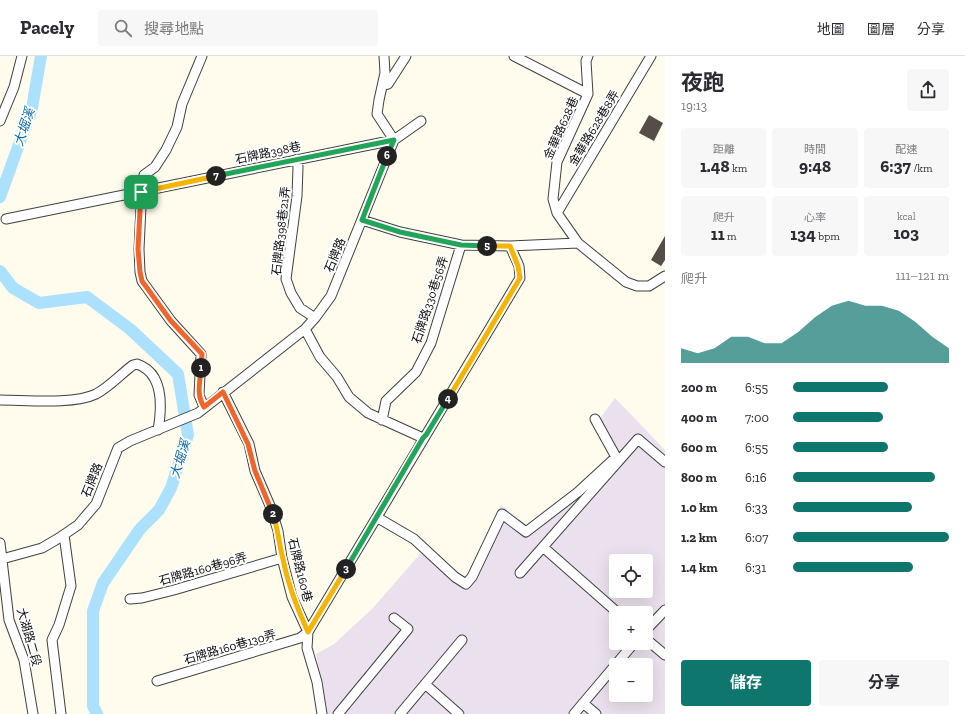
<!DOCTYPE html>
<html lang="zh-TW">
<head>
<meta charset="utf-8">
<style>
	:root { --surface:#fff; --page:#f7f7f7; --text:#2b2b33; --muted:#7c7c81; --line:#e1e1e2; --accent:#0f766e }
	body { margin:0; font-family:"Zilla Slab","Noto Sans TC",serif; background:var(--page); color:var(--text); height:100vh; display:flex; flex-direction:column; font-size:15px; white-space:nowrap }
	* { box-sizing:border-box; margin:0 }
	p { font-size:13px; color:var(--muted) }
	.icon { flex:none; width:22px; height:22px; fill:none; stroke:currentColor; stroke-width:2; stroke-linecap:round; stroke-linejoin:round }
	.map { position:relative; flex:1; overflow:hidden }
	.drawer { display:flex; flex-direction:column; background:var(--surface); width:300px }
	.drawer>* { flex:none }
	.controls { position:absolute; left:609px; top:498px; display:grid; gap:8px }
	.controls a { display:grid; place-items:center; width:44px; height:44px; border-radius:4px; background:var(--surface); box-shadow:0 4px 16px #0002; font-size:20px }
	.pin { position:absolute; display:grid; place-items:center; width:34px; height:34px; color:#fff; margin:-17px; border-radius:8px; box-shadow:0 2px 6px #0006 }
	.km { position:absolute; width:20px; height:20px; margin:-10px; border-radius:50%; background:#222; color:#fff; font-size:11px; line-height:20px; text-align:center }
	.round { display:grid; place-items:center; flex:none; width:42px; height:42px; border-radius:4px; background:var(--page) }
	.head { display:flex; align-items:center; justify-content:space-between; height:68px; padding:0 16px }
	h1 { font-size:22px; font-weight:700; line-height:30px }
	.figures { display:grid; grid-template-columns:repeat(3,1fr); gap:6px; height:68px; padding:4px 16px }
	.figures div { display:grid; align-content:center; border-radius:4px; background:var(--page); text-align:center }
	.figures b { font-size:17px; font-weight:700 }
	.figures small { font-size:11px; font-weight:400 }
	.figures p { font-size:11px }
	.chart { height:112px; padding:8px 16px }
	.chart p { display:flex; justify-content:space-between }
	.chart svg { width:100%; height:72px; margin-top:4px; fill:var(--accent); opacity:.7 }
	.button { display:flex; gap:8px; margin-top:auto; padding:8px 16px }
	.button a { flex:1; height:46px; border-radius:4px; background:var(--accent); color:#fff; font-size:16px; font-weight:700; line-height:46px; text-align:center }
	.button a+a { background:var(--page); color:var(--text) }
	ul { padding:0 16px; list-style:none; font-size:13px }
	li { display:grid; grid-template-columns:64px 48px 1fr; align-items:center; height:30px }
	li i { height:10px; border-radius:5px; background:var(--accent) }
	header { display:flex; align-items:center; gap:24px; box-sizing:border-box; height:56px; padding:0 20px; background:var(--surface); border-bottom:1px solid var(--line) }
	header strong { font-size:19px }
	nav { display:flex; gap:22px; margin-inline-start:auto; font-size:14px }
	.search { width:280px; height:36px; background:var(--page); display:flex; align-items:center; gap:10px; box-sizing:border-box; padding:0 14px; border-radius:4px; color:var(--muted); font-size:15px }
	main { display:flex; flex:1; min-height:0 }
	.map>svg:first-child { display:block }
	.industrial { fill:#ebe0ed; fill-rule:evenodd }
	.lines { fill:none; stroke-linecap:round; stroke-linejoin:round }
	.river { stroke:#abe1fd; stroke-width:12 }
	.building { fill:#574d48 }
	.minor-casing { stroke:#404040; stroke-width:11 }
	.minor { stroke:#fff; stroke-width:9 }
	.split-1-casing { stroke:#fff; stroke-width:8 }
	.split-2-casing { stroke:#fff; stroke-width:8 }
	.split-3-casing { stroke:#fff; stroke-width:8 }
	.split-4-casing { stroke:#fff; stroke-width:8 }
	.split-5-casing { stroke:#fff; stroke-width:8 }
	.split-6-casing { stroke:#fff; stroke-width:8 }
	.split-7-casing { stroke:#fff; stroke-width:8 }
	.split-8-casing { stroke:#fff; stroke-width:8 }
	.split-1 { stroke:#f0652b; stroke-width:5 }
	.split-2 { stroke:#f0652b; stroke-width:5 }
	.split-3 { stroke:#f5b400; stroke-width:5 }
	.split-4 { stroke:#22a559; stroke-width:5 }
	.split-5 { stroke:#f5b400; stroke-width:5 }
	.split-6 { stroke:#22a559; stroke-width:5 }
	.split-7 { stroke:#22a559; stroke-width:5 }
	.split-8 { stroke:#f5b400; stroke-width:5 }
	.labels { text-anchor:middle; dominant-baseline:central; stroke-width:4; stroke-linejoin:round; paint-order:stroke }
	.street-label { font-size:12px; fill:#0d0d0d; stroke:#fff }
	.water-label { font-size:13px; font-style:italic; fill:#096aac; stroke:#fff }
</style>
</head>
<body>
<header>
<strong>Pacely</strong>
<div class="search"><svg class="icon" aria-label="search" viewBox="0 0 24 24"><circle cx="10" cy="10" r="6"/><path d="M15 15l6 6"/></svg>搜尋地點</div>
<nav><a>地圖</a><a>圖層</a><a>分享</a></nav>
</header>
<main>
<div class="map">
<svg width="665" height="658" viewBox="0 0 665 658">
	<rect width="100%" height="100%" fill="#fffbed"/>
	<path class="industrial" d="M615 342 665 394V658H327L316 598 334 588 373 552 427 490 465 522 501 449 528 470 585 426 612 398 598 365ZM616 505H646V535H616ZM616 557H646V587H616ZM616 609H646V639H616Z"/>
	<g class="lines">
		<path class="river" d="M0 141 32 52 41 0
			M0 215 13 232 39 247 87 241 130 273 178 318 188 379 171 432 159 454 140 473 103 527 93 555V650L97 658"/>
	</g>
	<path class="building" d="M649 59 663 67 654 85 639 77Z
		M665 180V204L661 210 651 204Z"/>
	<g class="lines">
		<defs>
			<path id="minor" d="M202 0 182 48 177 71 166 94 155 111 144 119 142 129 139 193 140 216 142 225 171 265 201 298 199 339 204 351
				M514 0 588 38
				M588 0 586 5 588 38 557 106 553 143 557 157 578 187 626 226 637 230H649L665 220
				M383 29 388 28 406 0
				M0 65 14 31 22 0
				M297 103 298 111 297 140 286 223 291 237 300 252 315 262
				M557 157 651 0
				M6 163 394 84 421 65
				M362 164 400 176 461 189 510 190 578 187
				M305 273 320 301 337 321 349 341 368 357 423 382
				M223 336 249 388 255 415 271 452 278 475 282 502 292 541 308 576 307 592 317 626 322 658
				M0 344C26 344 73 349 96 338 109 331 121 318 133 309L137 308C164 317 162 351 158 374
				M382 364 386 345 416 316 431 287 461 189
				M378 462 414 483 455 521 466 528 472 521 502 458 526 476 578 436 616 401 595 363
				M0 487 9 564 24 604 33 658
				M543 491 618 557
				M2 503 42 492 59 482 78 469 96 448 118 392 130 385 198 357 305 273 315 262 331 240 394 84 377 58 379 44 385 17 384 0
				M520 517 638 383 665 406
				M130 543 142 542 174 534 282 502
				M646 574 665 554
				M646 583 665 599
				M157 625 300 582 308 576 520 222 519 210 510 190
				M425 628 459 658
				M583 647 596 658
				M61 658 52 584 59 569 71 530 64 479
				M338 658 408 573 394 562
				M400 658 462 584
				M574 658 634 587"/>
		</defs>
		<use href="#minor" class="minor-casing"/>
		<use href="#minor" class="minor"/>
	</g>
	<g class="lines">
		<defs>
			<path id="split-1" d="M141 136 138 193 140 216 142 225 171 265 202 298 201 312"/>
			<path id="split-2" d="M201 312C200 327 196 338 204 351L223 336 248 388 255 415 273 458"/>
			<path id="split-3" d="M273 458C278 473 279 488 283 503 288 529 297 552 308 576L346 513"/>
			<path id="split-4" d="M346 513 423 382 426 379 448 343"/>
			<path id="split-5" d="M448 343 520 222 518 210 510 190H487"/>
			<path id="split-6" d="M387 100 362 164 400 176 461 189 487 190"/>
			<path id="split-7" d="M216 120 394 84 387 100"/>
			<path id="split-8" d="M141 136 216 120"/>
		</defs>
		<use href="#split-1" class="split-1-casing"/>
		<use href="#split-2" class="split-2-casing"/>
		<use href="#split-3" class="split-3-casing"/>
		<use href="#split-4" class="split-4-casing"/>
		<use href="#split-5" class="split-5-casing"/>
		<use href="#split-6" class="split-6-casing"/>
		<use href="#split-7" class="split-7-casing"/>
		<use href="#split-8" class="split-8-casing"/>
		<use href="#split-1" class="split-1"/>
		<use href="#split-2" class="split-2"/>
		<use href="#split-3" class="split-3"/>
		<use href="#split-4" class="split-4"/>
		<use href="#split-5" class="split-5"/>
		<use href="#split-6" class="split-6"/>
		<use href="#split-7" class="split-7"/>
		<use href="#split-8" class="split-8"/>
	</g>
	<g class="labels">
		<g class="street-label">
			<text transform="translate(561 72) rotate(-66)">金華路628巷</text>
			<text transform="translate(594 72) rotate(-59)">金華路628巷8弄</text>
			<text transform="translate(268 97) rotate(-12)">石牌路398巷</text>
			<text transform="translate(281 175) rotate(-84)">石牌路398巷21弄</text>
			<text transform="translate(335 199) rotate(-68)">石牌路</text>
			<text transform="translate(430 244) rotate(-72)">石牌路330巷56弄</text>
			<text transform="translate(92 424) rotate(-68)">石牌路</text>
			<text transform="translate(203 513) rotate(-16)">石牌路160巷96弄</text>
			<text transform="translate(300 514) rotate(76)">石牌路160巷</text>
			<text transform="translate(29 581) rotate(74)">大湖路二段</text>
			<text transform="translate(230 591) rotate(-16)">石牌路160巷130弄</text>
		</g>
		<g class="water-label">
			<text transform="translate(24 71) rotate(-71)">大堀溪</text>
			<text transform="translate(180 403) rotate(-73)">大堀溪</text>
		</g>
	</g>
</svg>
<div class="controls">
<a><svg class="icon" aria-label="locate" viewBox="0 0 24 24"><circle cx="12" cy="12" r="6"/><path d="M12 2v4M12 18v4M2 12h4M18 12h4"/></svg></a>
<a>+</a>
<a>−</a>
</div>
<div class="pin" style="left:141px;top:136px;background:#1e9e55"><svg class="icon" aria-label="arrive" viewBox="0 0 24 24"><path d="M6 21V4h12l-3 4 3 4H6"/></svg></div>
<b class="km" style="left:201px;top:312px">1</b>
<b class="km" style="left:273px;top:458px">2</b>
<b class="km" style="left:346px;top:513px">3</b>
<b class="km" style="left:448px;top:343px">4</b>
<b class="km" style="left:487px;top:190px">5</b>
<b class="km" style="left:387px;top:100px">6</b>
<b class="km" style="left:216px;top:120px">7</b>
</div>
<section class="drawer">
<div class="head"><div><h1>夜跑</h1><p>19:13</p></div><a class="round"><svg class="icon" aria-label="share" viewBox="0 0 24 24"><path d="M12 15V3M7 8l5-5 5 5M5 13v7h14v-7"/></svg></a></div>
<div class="figures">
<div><p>距離</p><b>1.48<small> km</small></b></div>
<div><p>時間</p><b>9:48</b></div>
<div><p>配速</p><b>6:37<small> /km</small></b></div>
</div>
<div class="figures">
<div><p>爬升</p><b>11<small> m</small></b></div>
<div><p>心率</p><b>134<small> bpm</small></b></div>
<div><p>kcal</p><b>103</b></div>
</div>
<div class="chart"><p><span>爬升</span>111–121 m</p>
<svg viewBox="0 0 160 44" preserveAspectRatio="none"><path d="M0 44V35L10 38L20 35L30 28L40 28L50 32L60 32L70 25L80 16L90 9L100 6L110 9L120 9L130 12L140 19L150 28L160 35V44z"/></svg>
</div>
<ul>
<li><b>200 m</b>6:55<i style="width:61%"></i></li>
<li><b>400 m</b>7:00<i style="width:58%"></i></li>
<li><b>600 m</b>6:55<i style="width:61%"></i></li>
<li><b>800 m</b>6:16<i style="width:91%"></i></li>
<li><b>1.0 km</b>6:33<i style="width:76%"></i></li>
<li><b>1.2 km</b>6:07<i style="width:100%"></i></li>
<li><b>1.4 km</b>6:31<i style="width:77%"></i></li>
</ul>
<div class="button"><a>儲存</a><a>分享</a></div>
</section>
</main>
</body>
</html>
